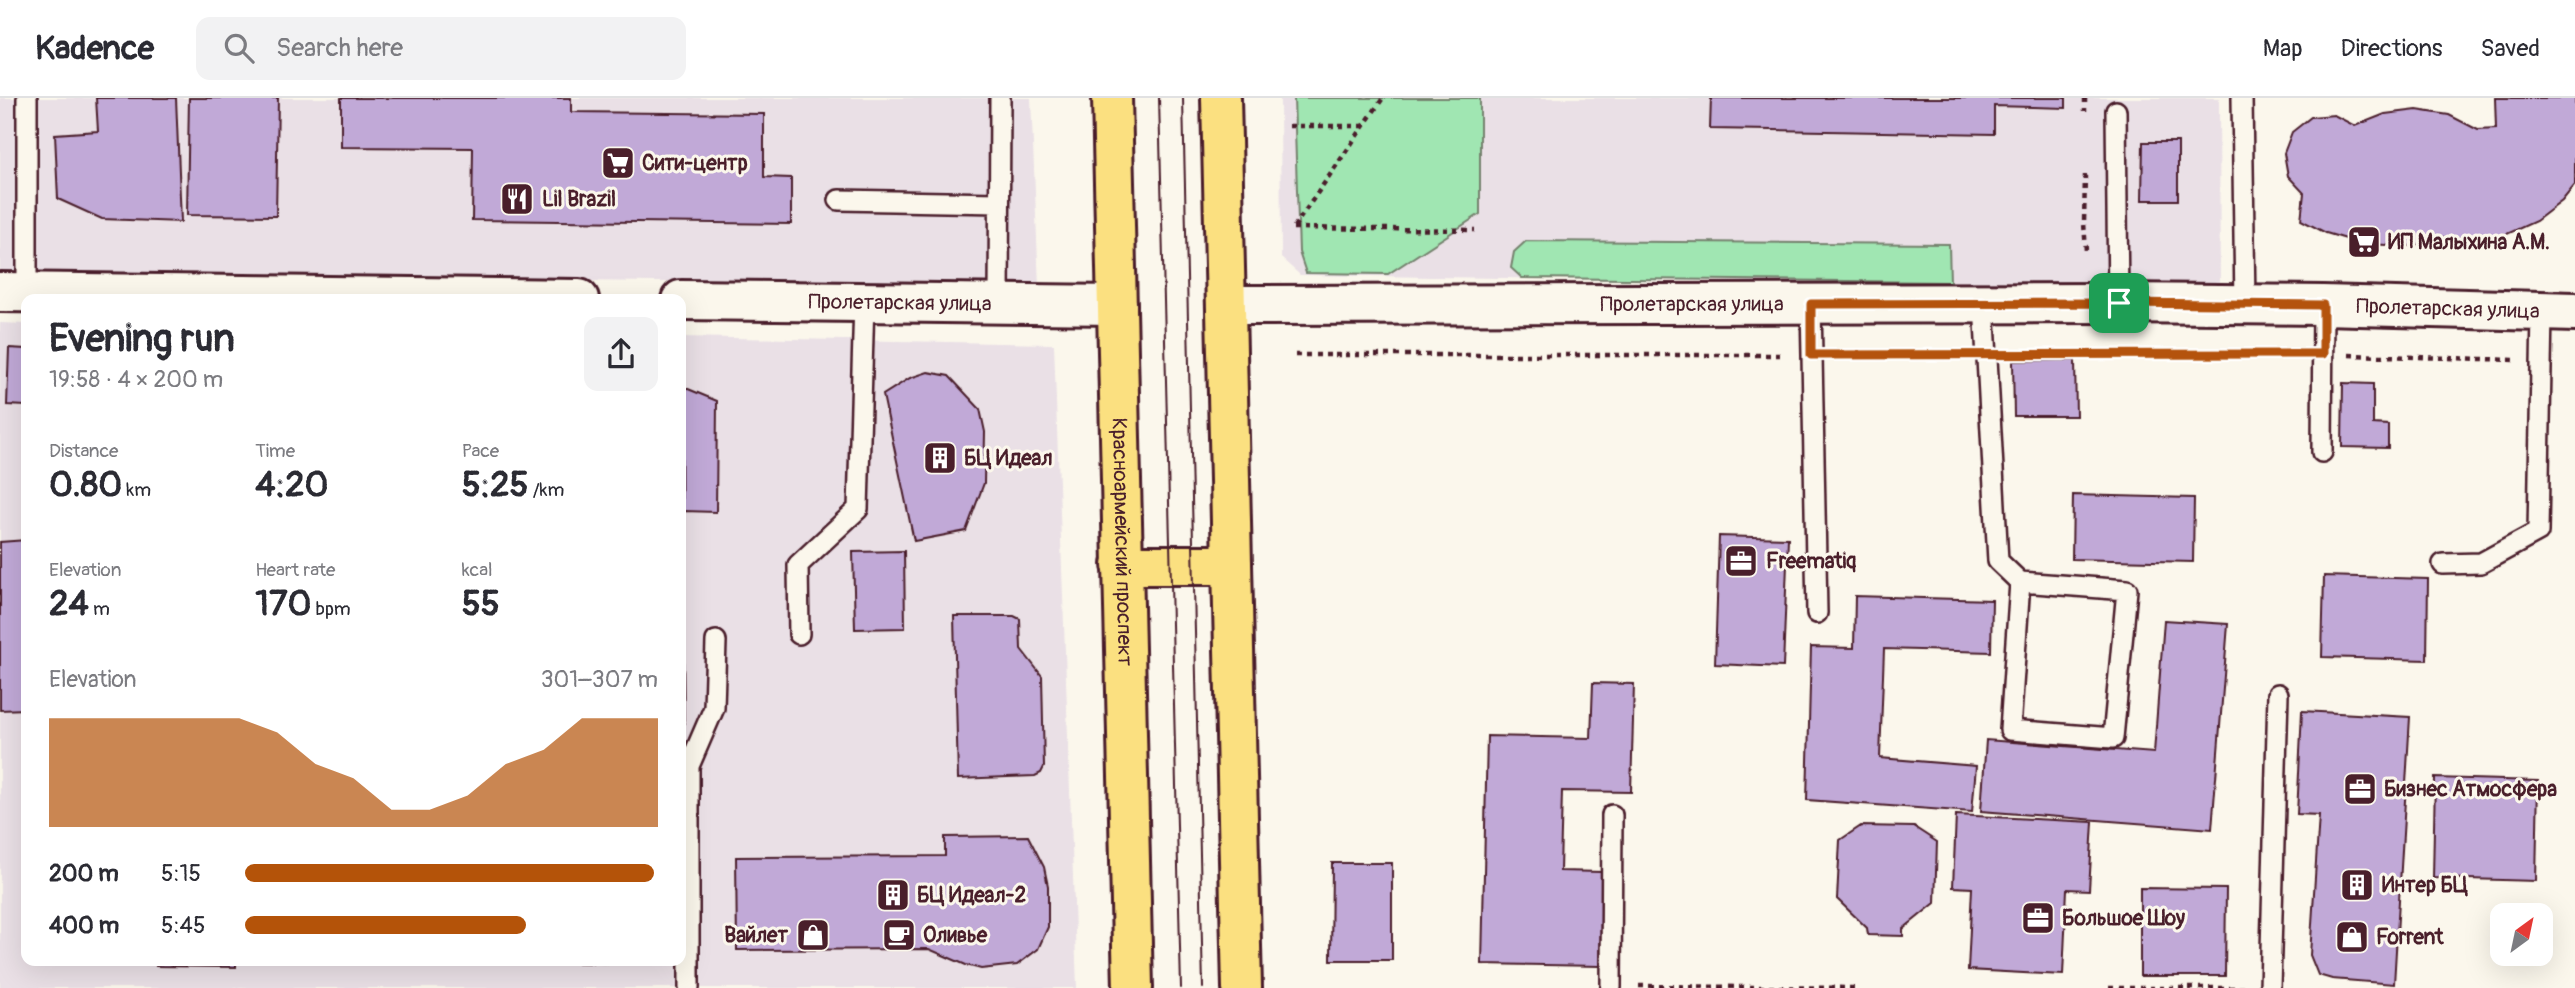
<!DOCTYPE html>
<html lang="en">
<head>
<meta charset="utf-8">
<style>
	:root { --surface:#fff; --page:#f2f2f3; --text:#2b2b33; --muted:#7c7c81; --line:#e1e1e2; --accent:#b45309 }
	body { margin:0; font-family:Pangolin,sans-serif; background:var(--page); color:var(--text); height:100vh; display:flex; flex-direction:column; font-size:26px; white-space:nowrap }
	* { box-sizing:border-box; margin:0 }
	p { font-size:23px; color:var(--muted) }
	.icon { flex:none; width:38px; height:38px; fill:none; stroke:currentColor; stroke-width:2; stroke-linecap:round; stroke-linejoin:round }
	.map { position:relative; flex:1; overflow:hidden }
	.sheet { position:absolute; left:21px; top:196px; width:665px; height:672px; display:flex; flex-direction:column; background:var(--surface); border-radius:14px; box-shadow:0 7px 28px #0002 }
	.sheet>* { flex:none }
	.needle { width:46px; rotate:33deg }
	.controls { position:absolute; left:2490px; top:805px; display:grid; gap:14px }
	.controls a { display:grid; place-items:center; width:63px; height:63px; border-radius:14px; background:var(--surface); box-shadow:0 7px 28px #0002; font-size:35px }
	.pin { position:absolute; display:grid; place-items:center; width:60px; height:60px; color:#fff; margin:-30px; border-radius:14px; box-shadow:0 4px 10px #0006 }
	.round { display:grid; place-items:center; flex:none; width:74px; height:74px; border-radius:14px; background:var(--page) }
	.summary { display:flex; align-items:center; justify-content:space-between; height:119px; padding:0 28px }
	h1 { font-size:38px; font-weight:800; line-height:52px }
	.stats { display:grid; grid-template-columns:repeat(3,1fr); gap:10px; height:119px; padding:7px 28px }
	.stats div { display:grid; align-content:center }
	.stats b { font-size:35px; font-weight:800 }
	.stats small { font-size:19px; font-weight:400 }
	.stats p { font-size:19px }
	.chart { height:196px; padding:14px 28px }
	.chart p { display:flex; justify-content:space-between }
	.chart svg { width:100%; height:126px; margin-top:7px; fill:var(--accent); opacity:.7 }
	ul { padding:0 28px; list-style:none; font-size:23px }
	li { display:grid; grid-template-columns:112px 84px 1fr; align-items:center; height:52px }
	li i { height:18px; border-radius:9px; background:var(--accent) }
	header { display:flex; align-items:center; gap:42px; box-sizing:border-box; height:98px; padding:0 35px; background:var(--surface); border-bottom:2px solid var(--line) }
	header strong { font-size:33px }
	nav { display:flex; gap:38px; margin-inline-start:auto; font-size:24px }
	.search { width:490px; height:63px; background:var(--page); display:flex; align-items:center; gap:18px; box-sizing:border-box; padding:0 24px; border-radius:14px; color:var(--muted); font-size:26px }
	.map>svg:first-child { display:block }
	.built { fill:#eae0e6 }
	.green { fill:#a0e6b2; stroke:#75826e; stroke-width:2 }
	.building { fill:#c1a9d7; stroke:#4a1f2b; stroke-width:2 }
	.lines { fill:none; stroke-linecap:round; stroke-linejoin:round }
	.lane-casing { stroke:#4a1f2b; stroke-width:24 }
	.street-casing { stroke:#4a1f2b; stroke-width:44 }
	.primary-casing { stroke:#4a1f2b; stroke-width:44 }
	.path { stroke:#4a1f2b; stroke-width:4.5; stroke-dasharray:5 5; stroke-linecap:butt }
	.lane { stroke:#fbf7ec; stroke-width:19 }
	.street { stroke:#fbf7ec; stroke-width:38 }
	.primary { stroke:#fbe080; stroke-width:38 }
	.tram { stroke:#4a1f2b; stroke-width:2 }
	.route-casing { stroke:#fff; stroke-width:14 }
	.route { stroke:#b45309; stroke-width:9 }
	.labels { text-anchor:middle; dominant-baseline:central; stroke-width:6; stroke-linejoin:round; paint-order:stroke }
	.poi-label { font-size:21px; font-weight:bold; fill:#4a1f2b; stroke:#fbf7ec; text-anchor:start }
	.street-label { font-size:21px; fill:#4a1f2b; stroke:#fbf7ec }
</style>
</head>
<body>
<header>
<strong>Kadence</strong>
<div class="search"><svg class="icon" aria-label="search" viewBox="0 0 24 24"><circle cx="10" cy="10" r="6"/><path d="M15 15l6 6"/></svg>Search here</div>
<nav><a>Map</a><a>Directions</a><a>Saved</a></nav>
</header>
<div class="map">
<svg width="2575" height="890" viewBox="0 0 2575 890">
	<rect width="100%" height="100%" fill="#fbf7ec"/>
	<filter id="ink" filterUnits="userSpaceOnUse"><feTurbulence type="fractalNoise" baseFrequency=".0143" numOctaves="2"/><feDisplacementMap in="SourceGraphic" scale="14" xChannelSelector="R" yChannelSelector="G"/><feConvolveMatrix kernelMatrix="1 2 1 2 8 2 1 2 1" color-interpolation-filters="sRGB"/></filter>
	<g filter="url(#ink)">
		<path class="built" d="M0 0H1031L1039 188 0 177Z
			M1280 0H2219L2220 191 1300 177 1281 160Z
			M0 225 26 226V863H681V239L1054 246 1077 890H0Z"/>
		<path class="green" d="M1294 0H1480V116L1388 176 1306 175 1299 154Z
			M1526 143 1949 146 1950 184 1522 180 1511 170 1514 154Z"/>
		<path class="building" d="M96 0H176L181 124 102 121 58 101 55 36 98 33Z
			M189 0H278L276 118 187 117Z
			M341 0H571V14L764 16V79L791 80V126L472 122 473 50 341 49Z
			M1711 0H2066V10L1994 8V36L1710 31Z
			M2495 0H2575V87L2562 103 2536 123 2507 136 2474 142 2442 139 2412 148 2363 146 2326 135 2301 122 2304 95 2288 78 2284 55 2292 34 2311 19 2334 17 2355 28 2385 16 2417 12 2449 17 2478 32 2496 31Z
			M2143 44H2178V102H2142Z
			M9 250 26 251V308L7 307Z
			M2075 262 2076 318H2014L2013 263Z
			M928 274 949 278 980 311 985 334 984 385 966 433 914 443 883 297 910 280Z
			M2343 285 2373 286V326L2388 327V350L2342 349Z
			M681 288 717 303 716 414 684 413 682 518Z
			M2073 397 2194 400 2193 464 2072 461Z
			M1719 438 1788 440 1783 569 1715 566Z
			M26 442V611L0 612V444Z
			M904 453 905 530 855 531 853 454Z
			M2324 478 2428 481 2427 562 2322 559Z
			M1855 498 1992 502 1991 554 1884 551 1880 660 1976 668 1972 714 1807 702 1811 549 1854 550Z
			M954 518H1014L1020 521 1021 551 1042 578 1044 669 1041 675 1035 678 958 681Z
			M2164 522 2228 526 2212 731 1981 713 1986 642 2154 655Z
			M681 550H683L684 631H681Z
			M1593 585 1634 586 1631 694 1562 693 1560 773 1602 774 1600 868 1482 866 1487 638 1591 640Z
			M2302 613 2410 619 2394 886 2332 881 2318 877 2310 857 2319 717 2297 716Z
			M2435 680 2538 683 2536 783 2433 780Z
			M1956 717 2093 724 2089 792 2067 791 2063 877 1968 872 1972 790 1953 789Z
			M1861 728 1914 729 1937 744 1935 805 1903 831V838L1868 837 1867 830 1837 801 1840 742Z
			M1028 738 1044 769 1048 788V829L1038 851 1017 867 981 871 966 867 929 851 737 852 736 759 945 758V739Z
			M1332 765H1392V862H1331Z
			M2140 790 2226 791 2225 878H2140Z
			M156 863H236V869L156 868Z
			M542 863H651V866L542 864Z"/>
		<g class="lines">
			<defs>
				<path id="lane" d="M2242 0 2245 207
					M2116 13 2118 205
					M839 102 999 105
					M27 194V0
					M1984 205 1998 463 2020 484 2127 492 2113 640 2010 632 2020 484
					M999 206 1000 0
					M1811 206 1817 515
					M2322 354 2323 207
					M2443 466 2481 465 2538 434 2542 214
					M799 536 798 467 858 411 864 203
					M689 890V668L714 610 716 543
					M1611 890 1612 717
					M2270 890 2278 596"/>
				<g id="street">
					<path d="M0 194 579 201"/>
					<path id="s1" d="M681 202 1117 207"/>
					<path id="s2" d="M1228 207 2118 205 2323 207 2575 214"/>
				</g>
				<g id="primary">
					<path id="s3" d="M1112 0 1133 890"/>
					<path d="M1221 0 1242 890"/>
					<path d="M1122 467H1232"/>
				</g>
			</defs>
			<use href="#lane" class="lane-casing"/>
			<use href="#street" class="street-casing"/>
			<use href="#primary" class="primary-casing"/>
			<path class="path" d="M2085 0V13
				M1289 28H1364
				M2085 77 2084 125 2086 153
				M1294 129 1383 0
				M1293 130 1475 132
				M2013 255 2295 256
				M1295 257H1784
				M1838 257 1959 255
				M2349 257 2515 262
				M1639 888 1855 890
				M2109 890H2244"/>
			<use href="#lane" class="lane"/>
			<use href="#street" class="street"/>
			<use href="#primary" class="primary"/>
			<path class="tram" d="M1159 0 1181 890
				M1183 0 1203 890"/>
		</g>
	</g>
	<g class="lines" filter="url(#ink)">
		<defs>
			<path id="route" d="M2119 205 2323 207V256L1811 257V206Z"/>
		</defs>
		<use href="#route" class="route-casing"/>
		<use href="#route" class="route"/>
	</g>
	<defs>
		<symbol id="supermarket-square" viewBox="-11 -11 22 22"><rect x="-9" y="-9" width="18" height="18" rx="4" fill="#4a1f2b" stroke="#fbf7ec"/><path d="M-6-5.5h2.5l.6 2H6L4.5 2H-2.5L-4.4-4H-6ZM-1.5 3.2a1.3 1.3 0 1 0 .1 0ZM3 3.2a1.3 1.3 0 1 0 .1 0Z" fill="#fff"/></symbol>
		<symbol id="restaurant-square" viewBox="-11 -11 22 22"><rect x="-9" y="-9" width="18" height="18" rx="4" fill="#4a1f2b" stroke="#fbf7ec"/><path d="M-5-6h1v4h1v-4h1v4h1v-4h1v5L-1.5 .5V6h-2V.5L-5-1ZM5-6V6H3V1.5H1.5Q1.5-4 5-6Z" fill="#fff"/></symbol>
		<symbol id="building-square" viewBox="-11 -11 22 22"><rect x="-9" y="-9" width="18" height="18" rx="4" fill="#4a1f2b" stroke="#fbf7ec"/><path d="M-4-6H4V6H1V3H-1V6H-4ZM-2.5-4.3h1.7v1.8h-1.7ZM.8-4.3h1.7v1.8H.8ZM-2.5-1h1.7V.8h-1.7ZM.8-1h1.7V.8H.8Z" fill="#fff"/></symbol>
		<symbol id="office-square" viewBox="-11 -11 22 22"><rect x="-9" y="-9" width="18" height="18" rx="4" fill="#4a1f2b" stroke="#fbf7ec"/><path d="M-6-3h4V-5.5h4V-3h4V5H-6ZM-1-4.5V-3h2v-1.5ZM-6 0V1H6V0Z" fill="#fff"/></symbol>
		<symbol id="shop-square" viewBox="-11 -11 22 22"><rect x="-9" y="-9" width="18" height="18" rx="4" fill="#4a1f2b" stroke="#fbf7ec"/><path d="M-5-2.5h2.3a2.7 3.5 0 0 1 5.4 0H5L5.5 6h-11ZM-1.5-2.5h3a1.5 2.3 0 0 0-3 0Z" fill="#fff"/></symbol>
		<symbol id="cafe-square" viewBox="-11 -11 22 22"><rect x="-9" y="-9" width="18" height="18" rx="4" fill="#4a1f2b" stroke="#fbf7ec"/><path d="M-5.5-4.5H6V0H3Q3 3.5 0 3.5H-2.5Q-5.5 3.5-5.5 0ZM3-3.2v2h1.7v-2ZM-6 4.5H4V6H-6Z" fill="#fff"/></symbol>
	</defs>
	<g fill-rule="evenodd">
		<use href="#supermarket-square" x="599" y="46" width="38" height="38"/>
		<use href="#restaurant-square" x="498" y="82" width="38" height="38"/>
		<use href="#supermarket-square" x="2345" y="125" width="38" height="38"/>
		<use href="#building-square" x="921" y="341" width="38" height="38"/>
		<use href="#office-square" x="1722" y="444" width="38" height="38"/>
		<use href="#office-square" x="2341" y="672" width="38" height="38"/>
		<use href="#building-square" x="2338" y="768" width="38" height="38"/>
		<use href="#building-square" x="874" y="778" width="38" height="38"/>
		<use href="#office-square" x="2019" y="801" width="38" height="38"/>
		<use href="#shop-square" x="794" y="818" width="38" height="38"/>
		<use href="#cafe-square" x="880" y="818" width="38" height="38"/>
		<use href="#shop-square" x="2333" y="820" width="38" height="38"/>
	</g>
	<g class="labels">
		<g class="poi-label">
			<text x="642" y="65">Сити-центр</text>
			<text x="542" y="101">Lil Brazil</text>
			<text x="2388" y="144">ИП Малыхина А.М.</text>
			<text x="964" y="360">БЦ Идеал</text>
			<text x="1766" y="463">Freematiq</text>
			<text x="2384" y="691">Бизнес Атмосфера</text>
			<text x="2382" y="787">Интер БЦ</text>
			<text x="917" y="797">БЦ Идеал-2</text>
			<text x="2062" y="820">Большое Шоу</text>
			<text x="788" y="837" text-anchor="end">Вайлет</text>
			<text x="923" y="837">Оливье</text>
			<text x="2376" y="839">Forrent</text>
		</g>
		<g class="street-label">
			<text stroke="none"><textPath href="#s1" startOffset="219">Пролетарская улица</textPath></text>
			<text stroke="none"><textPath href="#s2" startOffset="464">Пролетарская улица</textPath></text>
			<text stroke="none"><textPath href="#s2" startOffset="1220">Пролетарская улица</textPath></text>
			<text stroke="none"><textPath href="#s3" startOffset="444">Красноармейский проспект</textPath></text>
		</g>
	</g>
</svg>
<div class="controls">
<a><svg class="needle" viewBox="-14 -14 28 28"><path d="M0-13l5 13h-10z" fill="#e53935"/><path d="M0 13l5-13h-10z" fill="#7c7c81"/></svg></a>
</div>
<div class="pin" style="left:2119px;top:205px;background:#1e9e55"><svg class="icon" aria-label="arrive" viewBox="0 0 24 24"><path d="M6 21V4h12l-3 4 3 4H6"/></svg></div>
<section class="sheet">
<div class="summary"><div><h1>Evening run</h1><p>19:58 · 4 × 200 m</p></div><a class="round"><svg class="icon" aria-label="share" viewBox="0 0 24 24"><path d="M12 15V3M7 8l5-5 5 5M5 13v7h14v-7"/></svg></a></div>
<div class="stats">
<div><p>Distance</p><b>0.80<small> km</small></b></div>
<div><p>Time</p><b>4:20</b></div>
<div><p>Pace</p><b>5:25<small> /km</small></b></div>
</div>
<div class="stats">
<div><p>Elevation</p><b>24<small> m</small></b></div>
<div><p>Heart rate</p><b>170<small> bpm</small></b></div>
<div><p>kcal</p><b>55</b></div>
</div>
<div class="chart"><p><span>Elevation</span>301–307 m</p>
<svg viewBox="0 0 160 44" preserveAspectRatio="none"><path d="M0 44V6L10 6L20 6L30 6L40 6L50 6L60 11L70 22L80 27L90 38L100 38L110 33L120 22L130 17L140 6L150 6L160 6V44z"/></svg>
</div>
<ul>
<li><b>200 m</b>5:15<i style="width:99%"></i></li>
<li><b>400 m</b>5:45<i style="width:68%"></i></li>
</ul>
</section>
</div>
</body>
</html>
